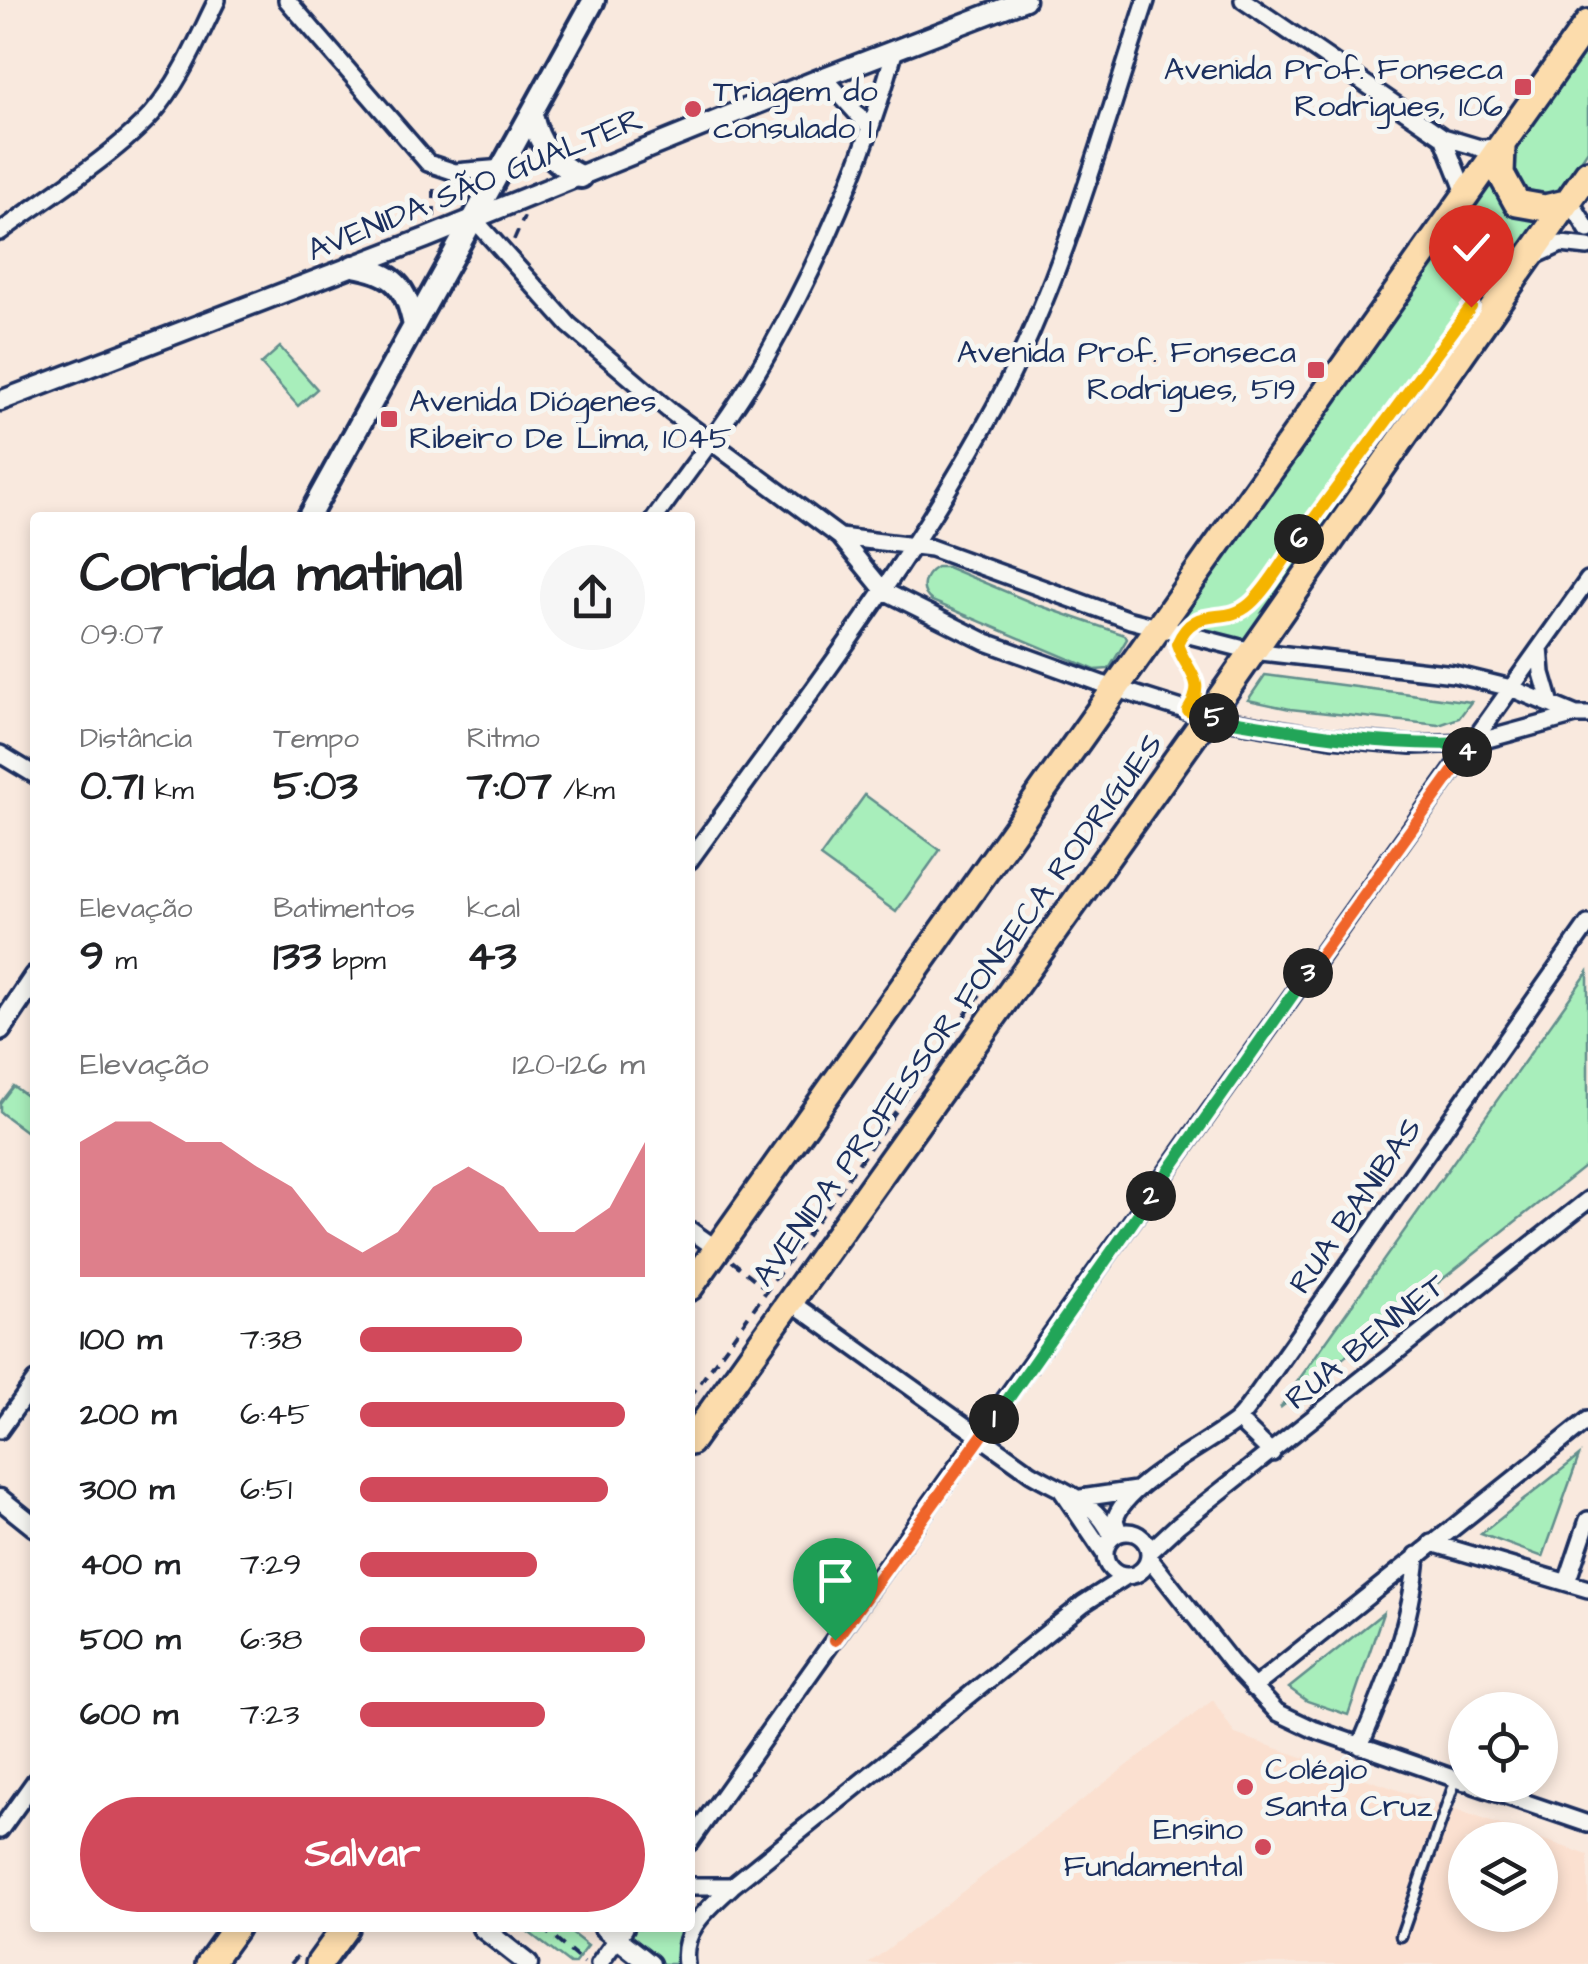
<!DOCTYPE html>
<html lang="pt">
<head>
<meta charset="utf-8">
<style>
	:root { --surface:#fff; --page:#f6f6f6; --text:#202124; --muted:#757577; --accent:#d1495b }
	body { margin:0; font-family:"Architects Daughter",sans-serif; background:var(--page); color:var(--text); height:100vh; display:flex; flex-direction:column; font-size:38px; white-space:nowrap }
	* { box-sizing:border-box; margin:0 }
	p { font-size:32px; color:var(--muted) }
	.icon { flex:none; width:55px; height:55px; fill:none; stroke:currentColor; stroke-width:2; stroke-linecap:round; stroke-linejoin:round }
	.map { position:relative; flex:1; overflow:hidden }
	.sheet { position:absolute; left:30px; top:512px; width:665px; height:1420px; display:flex; flex-direction:column; background:var(--surface); border-radius:10px; box-shadow:0 5px 15px #0003 }
	.sheet>* { flex:none }
	.controls { position:absolute; left:1448px; top:1692px; display:grid; gap:20px }
	.controls a { display:grid; place-items:center; width:110px; height:110px; border-radius:50%; background:var(--surface); box-shadow:0 5px 15px #0003; font-size:50px }
	.pin { position:absolute; display:grid; place-items:center; width:85px; height:85px; color:#fff; margin:-102px -42px; border-radius:50% 50% 50% 0; rotate:-45deg; box-shadow:0 0 10px #0007 }
	.pin .icon { rotate:45deg }
	.km { position:absolute; width:50px; height:50px; margin:-25px; border-radius:50%; background:#222; color:#fff; font-size:28px; line-height:50px; text-align:center }
	.round { display:grid; place-items:center; flex:none; width:105px; height:105px; border-radius:52px; background:var(--page) }
	.overview { display:flex; align-items:center; justify-content:space-between; height:170px; padding:0 50px }
	h1 { font-size:55px; font-weight:700; line-height:75px }
	.stats { display:grid; grid-template-columns:repeat(3,1fr); gap:15px; height:170px; padding:10px 50px }
	.stats div { display:grid; align-content:center }
	.stats b { font-size:42px; font-weight:700 }
	.stats small { font-size:28px; font-weight:400 }
	.stats p { font-size:28px }
	.chart { height:280px; padding:20px 50px }
	.chart p { display:flex; justify-content:space-between }
	.chart svg { width:100%; height:180px; margin-top:10px; fill:var(--accent); opacity:.7 }
	.action { display:flex; gap:20px; margin-top:auto; padding:20px 50px }
	.action a { flex:1; height:115px; border-radius:60px; background:var(--accent); color:#fff; font-size:40px; font-weight:700; line-height:115px; text-align:center }
	ul { padding:0 50px; list-style:none; font-size:32px }
	li { display:grid; grid-template-columns:160px 120px 1fr; align-items:center; height:75px }
	li i { height:25px; border-radius:12px; background:var(--accent) }
	.map>svg:first-child { display:block }
	.built { fill:#fbe0d0; fill-rule:evenodd }
	.green { fill:#a8eebb; stroke:#628e8c; stroke-width:2.5 }
	.lines { fill:none; stroke-linecap:round; stroke-linejoin:round }
	.service-casing { stroke:#1b2f5e; stroke-width:15 }
	.minor-casing { stroke:#1b2f5e; stroke-width:22 }
	.tertiary-casing { stroke:#1b2f5e; stroke-width:25 }
	.secondary-casing { stroke:#1b2f5e; stroke-width:28 }
	.trunk-casing { stroke:#1b2f5e; stroke-width:32 }
	.path { stroke:#1b2f5e; stroke-width:4; stroke-dasharray:10 8; stroke-linecap:butt }
	.service { stroke:#f6f6f2; stroke-width:8 }
	.minor { stroke:#f6f6f2; stroke-width:15 }
	.tertiary { stroke:#f6f6f2; stroke-width:18 }
	.secondary { stroke:#f6f6f2; stroke-width:20 }
	.trunk { stroke:#fcdcac; stroke-width:25 }
	.split-1-casing { stroke:#fff; stroke-width:20 }
	.split-2-casing { stroke:#fff; stroke-width:20 }
	.split-3-casing { stroke:#fff; stroke-width:20 }
	.split-4-casing { stroke:#fff; stroke-width:20 }
	.split-5-casing { stroke:#fff; stroke-width:20 }
	.split-6-casing { stroke:#fff; stroke-width:20 }
	.split-7-casing { stroke:#fff; stroke-width:20 }
	.split-1 { stroke:#f0652b; stroke-width:12 }
	.split-2 { stroke:#22a559; stroke-width:12 }
	.split-3 { stroke:#22a559; stroke-width:12 }
	.split-4 { stroke:#f0652b; stroke-width:12 }
	.split-5 { stroke:#22a559; stroke-width:12 }
	.split-6 { stroke:#f5b400; stroke-width:12 }
	.split-7 { stroke:#f5b400; stroke-width:12 }
	.poi-dot { fill:#d1495b; stroke:#f6f6f2; stroke-width:4 }
	.labels { text-anchor:middle; dominant-baseline:central; stroke-width:10; stroke-linejoin:round; paint-order:stroke }
	.poi-label { font-size:32px; fill:#1b2f5e; stroke:#f6f6f2; text-anchor:end }
	.street-label { font-size:32px; fill:#1b2f5e; stroke:#f6f6f2 }
</style>
</head>
<body>
<div class="map">
<svg width="1588" height="1964" viewBox="0 0 1588 1964">
	<rect width="100%" height="100%" fill="#f9e9de"/>
	<filter id="ink" filterUnits="userSpaceOnUse"><feTurbulence type="fractalNoise" baseFrequency=".01" numOctaves="2"/><feDisplacementMap in="SourceGraphic" scale="20" xChannelSelector="R" yChannelSelector="G"/><feConvolveMatrix kernelMatrix="1 2 1 2 8 2 1 2 1" color-interpolation-filters="sRGB"/></filter>
	<g filter="url(#ink)">
		<path class="built" d="M1213 1700 1235 1734 1588 1855V1964H868ZM1465 1840H1540V1915H1465Z"/>
		<path class="green" d="M1588 36V150L1558 194 1523 190 1511 176 1508 151Z
			M1494 175 1548 215 1244 641 1174 624Z
			M280 347 317 389 298 406 261 364Z
			M937 567H947L1035 604 1125 635 1127 639 1109 669 1095 670 932 601C918 591 923 575 937 567Z
			M1265 675 1471 702 1459 718 1439 725 1290 709 1248 700Z
			M865 795 940 850 896 912 820 857Z
			M1588 972V1164L1280 1408 1295 1385Z
			M13 1086 35 1102V1138L0 1112V1103Z
			M1579 1456 1543 1557 1481 1534Z
			M1383 1613 1348 1715 1307 1701 1289 1688Z
			M523 1928H565L588 1946 574 1964H570Z
			M636 1928H681L676 1948 679 1964H663L631 1936Z"/>
		<g class="lines">
			<defs>
				<path id="service" d="M1401 1936 1456 1779"/>
				<path id="minor" d="M287 0 428 163 455 172 503 168
					M1243 0 1443 137 1480 148 1502 147
					M824 77 870 128
					M1443 137 1466 195
					M1569 199 1588 230
					M474 219 569 325 671 412 840 537 884 591 986 642 1102 684 1207 717 1331 738 1411 745 1473 743 1576 715H1588
					M0 232C46 198 115 155 152 114 181 81 198 38 217 0
					M1537 255 1561 244 1588 247
					M655 518C693 464 736 411 768 353 821 259 866 154 895 49
					M840 537 931 548 1130 620 1252 651 1454 674 1511 688 1576 715
					M1540 648 1542 673 1551 704
					M0 754 35 775
					M690 860C796 712 909 568 995 407 1063 279 1101 138 1146 1
					M690 1230 717 1249
					M790 1301 1031 1473C1063 1492 1097 1501 1112 1537
					M1238 1420 1272 1453
					M0 1430 35 1381
					M1062 1491 1104 1553
					M1081 1498 1136 1490
					M1105 1554a22 22 0 1 1 44 0a22 22 0 1 1-44 0Z
					M1119 1533 1115 1520C1123 1485 1207 1445 1236 1421 1244 1414 1250 1404 1256 1396L1588 924
					M1432 1543 1588 1589
					M1149 1552 1178 1525 1588 1200
					M1149 1558 1234 1666 1277 1712 1313 1729 1465 1782
					M1567 1582 1588 1520
					M1253 1688 1588 1420
					M1360 1746C1387 1683 1412 1623 1417 1555
					M1474 1785 1588 1824
					M0 1830 35 1781
					M690 1842 1588 580
					M690 1886H732
					M599 1964 625 1928
					M686 1964C681 1929 708 1909 732 1886L1083 1604 1125 1577"/>
				<path id="tertiary" d="M0 401 426 238 824 77 1025 0
					M0 1499 35 1527
					M482 1928 528 1964
					M604 1928 650 1964"/>
				<path id="secondary" d="M532 115C539 146 552 162 581 177
					M353 266C394 273 406 285 414 326
					M308 518 594 0
					M0 1029 35 977"/>
				<path id="trunk" d="M1502 147 1501 174 1517 203 1545 208 1566 203
					M690 1287 1588 23
					M690 1442 1207 717 1588 173
					M209 1964 235 1928
					M319 1964 345 1928"/>
			</defs>
			<use href="#service" class="service-casing"/>
			<use href="#minor" class="minor-casing"/>
			<use href="#tertiary" class="tertiary-casing"/>
			<use href="#secondary" class="secondary-casing"/>
			<use href="#trunk" class="trunk-casing"/>
			<path class="path" d="M434 217V182
				M514 240 524 217
				M1198 621 1249 606 1376 436
				M1179 650 1198 681 1197 695
				M732 1261 764 1287
				M690 1397 989 982
				M542 1928 584 1963
				M291 1964 301 1952"/>
			<use href="#service" class="service"/>
			<use href="#minor" class="minor"/>
			<use href="#tertiary" class="tertiary"/>
			<use href="#secondary" class="secondary"/>
			<use href="#trunk" class="trunk"/>
		</g>
	</g>
	<g class="lines" filter="url(#ink)">
		<defs>
			<path id="split-1" d="M835 1640 994 1419"/>
			<path id="split-2" d="M994 1419 1151 1196"/>
			<path id="split-3" d="M1151 1196 1308 973"/>
			<path id="split-4" d="M1308 973 1467 752"/>
			<path id="split-5" d="M1214 718C1304 733 1381 747 1473 743L1467 752"/>
			<path id="split-6" d="M1214 718 1188 711C1208 679 1187 674 1177 644 1195 602 1224 627 1250 604 1269 587 1283 559 1299 539"/>
			<path id="split-7" d="M1299 539 1471 307"/>
		</defs>
		<use href="#split-1" class="split-1-casing"/>
		<use href="#split-2" class="split-2-casing"/>
		<use href="#split-3" class="split-3-casing"/>
		<use href="#split-4" class="split-4-casing"/>
		<use href="#split-5" class="split-5-casing"/>
		<use href="#split-6" class="split-6-casing"/>
		<use href="#split-7" class="split-7-casing"/>
		<use href="#split-1" class="split-1"/>
		<use href="#split-2" class="split-2"/>
		<use href="#split-3" class="split-3"/>
		<use href="#split-4" class="split-4"/>
		<use href="#split-5" class="split-5"/>
		<use href="#split-6" class="split-6"/>
		<use href="#split-7" class="split-7"/>
	</g>
	<g class="poi-dot">
		<rect x="1513" y="77" width="20" height="20" rx="5"/>
		<circle cx="693" cy="109" r="10"/>
		<rect x="1306" y="360" width="20" height="20" rx="5"/>
		<rect x="379" y="409" width="20" height="20" rx="5"/>
		<circle cx="1245" cy="1787" r="10"/>
		<circle cx="1263" cy="1847" r="10"/>
	</g>
	<g class="labels">
		<g class="poi-label">
			<text x="1503" y="69">Avenida Prof. Fonseca<tspan x="1503" dy="37">Rodrigues, 106</tspan></text>
			<text x="713" y="91" text-anchor="start">Triagem do<tspan x="713" dy="37">consulado 1</tspan></text>
			<text x="1296" y="352">Avenida Prof. Fonseca<tspan x="1296" dy="37">Rodrigues, 519</tspan></text>
			<text x="409" y="401" text-anchor="start">Avenida Diógenes<tspan x="409" dy="37">Ribeiro De Lima, 1045</tspan></text>
			<text x="1265" y="1769" text-anchor="start">Colégio<tspan x="1265" dy="37">Santa Cruz</tspan></text>
			<text x="1243" y="1829">Ensino<tspan x="1243" dy="37">Fundamental</tspan></text>
		</g>
		<g class="street-label">
			<text transform="translate(475 185) rotate(-22)">AVENIDA SÃO GUALTER</text>
			<text transform="translate(958 1010) rotate(-54)">AVENIDA PROFESSOR FONSECA RODRIGUES</text>
			<text transform="translate(1356 1206) rotate(-55)">RUA BANIBAS</text>
			<text transform="translate(1366 1342) rotate(-39)">RUA BENNET</text>
		</g>
	</g>
</svg>
<div class="controls">
<a><svg class="icon" aria-label="locate" viewBox="0 0 24 24"><circle cx="12" cy="12" r="6"/><path d="M12 2v4M12 18v4M2 12h4M18 12h4"/></svg></a>
<a><svg class="icon" aria-label="layers" viewBox="0 0 24 24"><path d="M12 4l9 5-9 5-9-5zM3 14l9 5 9-5"/></svg></a>
</div>
<div class="pin" style="left:835px;top:1640px;background:#1e9e55"><svg class="icon" aria-label="arrive" viewBox="0 0 24 24"><path d="M6 21V4h12l-3 4 3 4H6"/></svg></div>
<div class="pin" style="left:1471px;top:307px;background:#d93025"><svg class="icon" aria-label="check" viewBox="0 0 24 24"><path d="M5 12l5 5 9-10"/></svg></div>
<b class="km" style="left:994px;top:1419px">1</b>
<b class="km" style="left:1151px;top:1196px">2</b>
<b class="km" style="left:1308px;top:973px">3</b>
<b class="km" style="left:1467px;top:752px">4</b>
<b class="km" style="left:1214px;top:718px">5</b>
<b class="km" style="left:1299px;top:539px">6</b>
<section class="sheet">
<div class="overview"><div><h1>Corrida matinal</h1><p>09:07</p></div><a class="round"><svg class="icon" aria-label="share" viewBox="0 0 24 24"><path d="M12 15V3M7 8l5-5 5 5M5 13v7h14v-7"/></svg></a></div>
<div class="stats">
<div><p>Distância</p><b>0.71<small> km</small></b></div>
<div><p>Tempo</p><b>5:03</b></div>
<div><p>Ritmo</p><b>7:07<small> /km</small></b></div>
</div>
<div class="stats">
<div><p>Elevação</p><b>9<small> m</small></b></div>
<div><p>Batimentos</p><b>133<small> bpm</small></b></div>
<div><p>kcal</p><b>43</b></div>
</div>
<div class="chart"><p><span>Elevação</span>120–126 m</p>
<svg viewBox="0 0 160 44" preserveAspectRatio="none"><path d="M0 44V11L10 6L20 6L30 11L40 11L50 17L60 22L70 33L80 38L90 33L100 22L110 17L120 22L130 33L140 33L150 27L160 11V44z"/></svg>
</div>
<ul>
<li><b>100 m</b>7:38<i style="width:57%"></i></li>
<li><b>200 m</b>6:45<i style="width:93%"></i></li>
<li><b>300 m</b>6:51<i style="width:87%"></i></li>
<li><b>400 m</b>7:29<i style="width:62%"></i></li>
<li><b>500 m</b>6:38<i style="width:100%"></i></li>
<li><b>600 m</b>7:23<i style="width:65%"></i></li>
</ul>
<div class="action"><a>Salvar</a></div>
</section>
</div>
</body>
</html>
